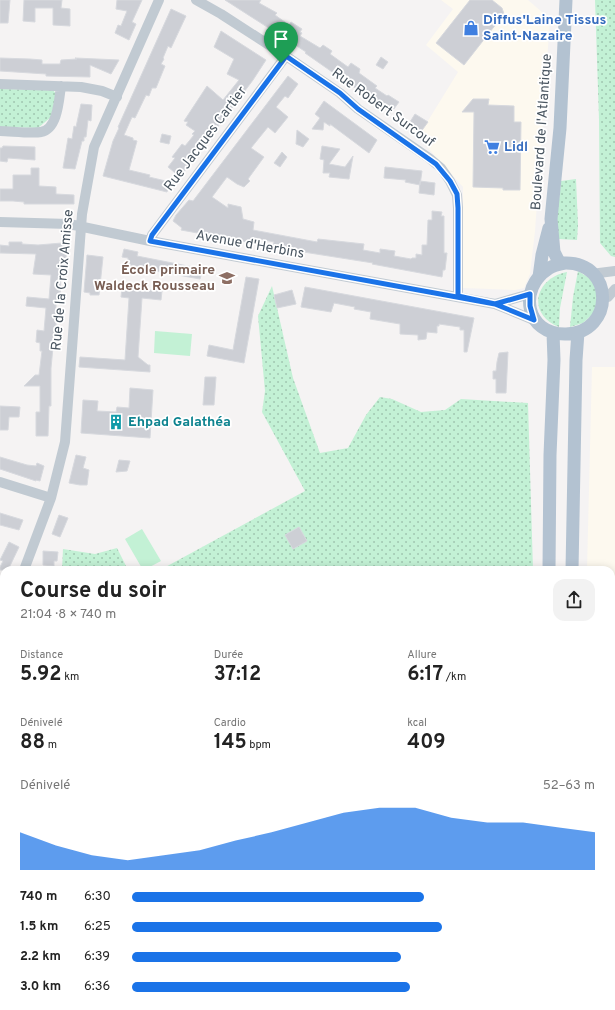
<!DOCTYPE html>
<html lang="fr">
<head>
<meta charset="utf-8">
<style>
	:root { --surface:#fff; --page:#f2f2f2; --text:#222; --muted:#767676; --accent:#1a73e8 }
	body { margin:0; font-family:Overpass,sans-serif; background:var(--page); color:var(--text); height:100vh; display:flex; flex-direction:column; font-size:15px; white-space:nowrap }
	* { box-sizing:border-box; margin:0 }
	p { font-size:13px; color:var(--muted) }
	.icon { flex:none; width:22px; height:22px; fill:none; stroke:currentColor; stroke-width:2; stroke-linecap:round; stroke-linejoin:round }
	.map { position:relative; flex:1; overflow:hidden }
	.sheet { position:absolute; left:0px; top:566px; width:615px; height:444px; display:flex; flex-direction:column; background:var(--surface); border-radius:12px 12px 0 0; box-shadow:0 2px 10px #0003 }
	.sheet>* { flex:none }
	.pin { position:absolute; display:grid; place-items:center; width:34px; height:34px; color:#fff; margin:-41px -17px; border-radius:50% 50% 50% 0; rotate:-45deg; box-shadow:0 0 4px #0007 }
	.pin .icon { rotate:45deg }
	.round { display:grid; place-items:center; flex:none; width:42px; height:42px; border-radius:12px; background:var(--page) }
	.overview { display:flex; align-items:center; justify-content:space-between; height:68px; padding:0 20px }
	h1 { font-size:22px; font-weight:700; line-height:30px }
	.figures { display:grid; grid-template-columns:repeat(3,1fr); gap:6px; height:68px; padding:4px 20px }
	.figures div { display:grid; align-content:center }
	.figures b { font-size:20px; font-weight:700 }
	.figures small { font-size:11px; font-weight:400 }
	.figures p { font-size:11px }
	.chart { height:112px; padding:8px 20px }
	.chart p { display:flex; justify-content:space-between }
	.chart svg { width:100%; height:72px; margin-top:4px; fill:var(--accent); opacity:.7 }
	ul { padding:0 20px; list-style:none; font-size:13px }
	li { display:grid; grid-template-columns:64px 48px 1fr; align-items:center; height:30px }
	li i { height:10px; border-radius:5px; background:var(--accent) }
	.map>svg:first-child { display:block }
	.commercial { fill:#fdf9ef }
	.grass { fill:url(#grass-dots) }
	.green { fill:#c3f1d5 }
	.building { fill:#cdcfd5; stroke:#d7d9de }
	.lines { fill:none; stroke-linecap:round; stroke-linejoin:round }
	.minor { stroke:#c1cad2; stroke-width:10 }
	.major { stroke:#b3c2d1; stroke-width:13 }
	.route-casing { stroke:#fff; stroke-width:8 }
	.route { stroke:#1a73e8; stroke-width:5 }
	.labels { text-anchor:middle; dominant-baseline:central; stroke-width:3.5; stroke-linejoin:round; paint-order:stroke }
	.shop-label { font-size:14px; font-weight:bold; fill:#366cbe; stroke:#fff; text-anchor:start }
	.street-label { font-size:14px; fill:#4a5661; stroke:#fff }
	.education-label { font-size:14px; font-weight:bold; fill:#785e54; stroke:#fff; text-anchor:end }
	.culture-label { font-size:14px; font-weight:bold; fill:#0d838f; stroke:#fff; text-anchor:start }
</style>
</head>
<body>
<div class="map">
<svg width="615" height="1010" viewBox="0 0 615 1010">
	<defs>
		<pattern id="grass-dots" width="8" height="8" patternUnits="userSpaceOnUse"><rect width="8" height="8" fill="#c3f1d5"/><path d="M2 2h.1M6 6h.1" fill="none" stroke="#a0c6b0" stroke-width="1.8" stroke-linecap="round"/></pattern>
	</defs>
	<rect width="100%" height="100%" fill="#f5f3f3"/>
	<path class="commercial" d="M441 0H528L550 19 535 231 530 274 524 288 515 290 463 288V187L418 137 458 72 426 45 453 9Z
		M592 367H615V1010H574L575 1006H611V570H587Z
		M345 1006H530V1010H346Z"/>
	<path class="grass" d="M595 0H615V257L611 256 600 243 599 119Z
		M0 89 53 90 56 94 51 117 38 128 0 127Z
		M576 179 578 225 577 240 558 239 557 219 561 181Z
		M578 271 597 283V310L583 323 570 327 573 297Z
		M567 272 560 308 559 327C526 314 535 278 567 272Z
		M272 286 293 378 320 453 348 448 366 415 380 397 392 399 421 412 445 410 461 399 528 403 533 570H160L305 491 262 412 265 391 258 316Z
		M117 548 128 570H62L63 549 95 554Z
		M0 727 4 728V816L0 814Z"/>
	<path class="green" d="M155 331 192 334 190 356 154 353Z
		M142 529 161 561 144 570H143L125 539Z"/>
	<path class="building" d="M0 0H10L8 23H0Z
		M24 0H62L61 8 70 9V26L53 25V8H35V22L23 21Z
		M117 0H142L132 22 136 24 129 40 115 33 118 25 121 26 127 11 116 9Z
		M225 0H261L259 3 277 13 275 15 289 25 291 22 302 29 300 32 302 33 300 36 320 48 323 45 332 51 330 54 348 67 351 63 360 69 359 73 377 86 375 88 387 96 388 95 399 102 391 113 305 53 306 52Z
		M470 0H492L502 8 504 14 464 65 436 43Z
		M171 9 186 16 171 48 168 46 163 58 164 59 161 64 165 66 156 88H152L149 96 146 95 135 118 132 117 124 135 133 138V140L137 141 129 170 150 175 149 177 170 182 167 192 103 176 113 141 119 128 118 127Z
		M221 31 266 60 253 80 180 177 168 167 175 158 172 157 182 144 185 146 194 135 192 134 195 131 186 125 188 122 184 121 207 86 223 100 239 80 227 74 234 59 214 47Z
		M381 57 388 62 383 69 376 65Z
		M0 58 30 59 42 60V64H60L61 60 77 59 75 58 119 60 111 74 90 65V77L46 76V74L0 71Z
		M288 76 298 84 288 98 285 96 276 107 288 117 275 133 268 127 251 148 264 157 248 179 250 181 244 187 237 184 227 177 212 197 228 208V204L241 207 243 219 254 222 253 230 317 242 318 239 364 244 363 250 380 253V249L395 251 394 256 411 259 412 258H416V254L422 255V245H427L428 220H432V211L442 212 441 216H444V253H447L445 270H443L442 277 372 264 373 263 297 251 273 246 274 242 259 239 258 244 181 230 182 228 173 221 176 215 189 200 193 201Z
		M473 99H489L488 105 514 106V122H521L520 190H503V188L473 187 474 112H462Z
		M324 101 377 140 369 153 330 124V126L324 122 323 130 312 129 320 118 315 114Z
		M81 104 92 105 91 121 88 120 86 137H84V141H82L75 169 63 168 68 138 72 139 74 126 76 127Z
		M415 114 428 122 420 133 408 125Z
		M297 130 309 139 303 147 296 144Z
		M162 134 171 136 169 144 160 142Z
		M3 146 35 147V160L8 158 7 162 0 161V148H2Z
		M322 146 340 149 329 164 345 167 353 156 349 179 329 177 330 173H323L324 160 320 159Z
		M282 152 287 157 280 167 274 163Z
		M385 167 422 171 420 185 405 182 406 180 384 178Z
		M31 168H39V186L56 187V194L74 195V204H24V202L13 201H0V189H13V175H31Z
		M420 181 435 183 434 195 419 193Z
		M9 242H22V244L38 245 62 243V245L67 246 65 271 61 270 60 302H56V326H55L51 368V406H49L48 436H36V412H40V386H24L35 375H39L42 351H40V343L36 342 37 330 44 331 46 308 26 306 27 297 49 299 51 275 33 274 36 254 0 253V245L9 246Z
		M124 249 138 252 137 256 203 269 200 279 128 266V258L122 257Z
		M87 255 103 257 99 295H90V293L84 292Z
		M246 277 259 279 244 363 207 356 209 345 233 350Z
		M305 287 474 318 467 352H464V330H460V327L439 324V326H437V333L427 332 426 339 418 340V335L400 334V324L370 319 371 312 354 309 355 307 334 303 331 312 301 307Z
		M122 288 162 291 161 300 142 298 138 357 148 365H150V372L79 367 80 357 125 360 129 298 121 297Z
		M292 290 296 304 277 308 274 295Z
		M508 352 506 393H496V379H493V371H496L497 362 499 353Z
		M205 377H216L214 405H203Z
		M130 388 153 390 150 438 81 433 83 400 98 401 97 411 116 412 117 407 129 408Z
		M0 406 20 407 19 417H9L8 430H0Z
		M76 455 86 457 83 468 89 470 87 485H80L69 483Z
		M0 457 27 465 36 466 37 463 44 466 40 481 36 480V481L0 469Z
		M119 460 130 461 127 471 116 472Z
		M0 513 23 520 19 530 0 525Z
		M59 515 68 518 60 537 52 534Z
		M299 527 307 541 293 549 285 535Z
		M9 542 19 547 8 570H0V567L3 561 0 560Z
		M43 551 58 552 57 561H54V566L43 565Z"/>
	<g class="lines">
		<path class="minor" d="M196 0 221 14 286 56 340 93 358 109 429 158 441 168 450 181 457 195 458 208V296
			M0 84 81 87 102 91 117 97
			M0 131C10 131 32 134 41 132 58 129 59 99 61 86
			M0 222 69 224 150 241 495 304 534 320
			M150 241 152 235 286 56
			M599 273 615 271
			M608 297 615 289
			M495 304 530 294
			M0 482 51 498
			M24 570 51 498 65 442 82 214 94 147 159 0
			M0 632 4 622
			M0 827 4 829
			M322 1006 331 1009 338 1006
			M283 1010 296 1006"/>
		<path class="major" d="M565 263C615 262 615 333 566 334 525 335 518 288 548 269 553 265 559 264 565 263Z
			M560 264 554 252 551 219 560 128 566 0
			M539 277 542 255 549 228
			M549 570 550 455 554 360 553 333
			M572 570 576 360 578 332
			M539 1010V1006
			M562 1010V1006"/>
	</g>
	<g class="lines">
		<defs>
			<path id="route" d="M281 63 152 235 150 241 495 304 530 294V306L534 320 495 304 458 296V208L457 194 450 181 436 164 358 109 340 93 286 56 281 63"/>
		</defs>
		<use href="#route" class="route-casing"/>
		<use href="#route" class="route"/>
	</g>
	<defs>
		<symbol id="shop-bare" viewBox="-9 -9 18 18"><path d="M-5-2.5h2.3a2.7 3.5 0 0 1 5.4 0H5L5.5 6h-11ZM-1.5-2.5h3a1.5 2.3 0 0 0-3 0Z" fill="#3f7fe0" stroke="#fff" stroke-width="2.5" paint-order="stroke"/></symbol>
		<symbol id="supermarket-bare" viewBox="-9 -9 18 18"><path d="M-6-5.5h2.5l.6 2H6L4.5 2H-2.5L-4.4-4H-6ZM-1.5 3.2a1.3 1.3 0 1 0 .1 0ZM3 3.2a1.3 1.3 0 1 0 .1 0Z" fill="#3f7fe0" stroke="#fff" stroke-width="2.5" paint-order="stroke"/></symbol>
		<symbol id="school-bare" viewBox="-9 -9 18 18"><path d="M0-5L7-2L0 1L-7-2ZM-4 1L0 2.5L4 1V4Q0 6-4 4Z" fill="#8d6e63" stroke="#fff" stroke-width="2.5" paint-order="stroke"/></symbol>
		<symbol id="building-bare" viewBox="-9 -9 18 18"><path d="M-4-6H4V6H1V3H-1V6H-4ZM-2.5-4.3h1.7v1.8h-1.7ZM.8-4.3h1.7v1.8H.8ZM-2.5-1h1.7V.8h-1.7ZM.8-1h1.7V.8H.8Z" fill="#0f9aa8" stroke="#fff" stroke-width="2.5" paint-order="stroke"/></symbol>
	</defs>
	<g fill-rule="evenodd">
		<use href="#shop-bare" x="460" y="17" width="22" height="22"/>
		<use href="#supermarket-bare" x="481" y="136" width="22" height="22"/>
		<use href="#school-bare" x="216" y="267" width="22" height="22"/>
		<use href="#building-bare" x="105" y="411" width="22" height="22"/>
	</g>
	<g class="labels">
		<g class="shop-label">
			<text x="483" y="20">Diffus'Laine Tissus<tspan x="483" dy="16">Saint-Nazaire</tspan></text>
			<text x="504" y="147">Lidl</text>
		</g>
		<g class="street-label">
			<text transform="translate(383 108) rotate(36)">Rue Robert Surcouf</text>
			<text transform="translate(542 132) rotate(-86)">Boulevard de l'Atlantique</text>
			<text transform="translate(206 139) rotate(-53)">Rue Jacques Cartier</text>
			<text transform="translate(250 245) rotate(10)">Avenue d'Herbins</text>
			<text transform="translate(63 280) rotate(-85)">Rue de la Croix Amisse</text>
		</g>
		<g class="education-label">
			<text x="215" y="270">École primaire<tspan x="215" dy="16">Waldeck Rousseau</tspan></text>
		</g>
		<g class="culture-label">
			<text x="128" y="422">Ehpad Galathéa</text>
		</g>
	</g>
</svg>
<div class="pin" style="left:281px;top:63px;background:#1e9e55"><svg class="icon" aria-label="arrive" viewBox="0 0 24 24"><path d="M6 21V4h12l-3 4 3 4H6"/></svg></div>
<section class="sheet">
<div class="overview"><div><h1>Course du soir</h1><p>21:04 · 8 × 740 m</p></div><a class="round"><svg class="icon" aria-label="share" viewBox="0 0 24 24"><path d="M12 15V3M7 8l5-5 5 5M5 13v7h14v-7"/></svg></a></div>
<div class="figures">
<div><p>Distance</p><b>5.92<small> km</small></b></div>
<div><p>Durée</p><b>37:12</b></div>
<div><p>Allure</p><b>6:17<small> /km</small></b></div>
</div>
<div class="figures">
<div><p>Dénivelé</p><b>88<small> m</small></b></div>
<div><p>Cardio</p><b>145<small> bpm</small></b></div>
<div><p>kcal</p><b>409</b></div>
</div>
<div class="chart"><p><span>Dénivelé</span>52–63 m</p>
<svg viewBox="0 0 160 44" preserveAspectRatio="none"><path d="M0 44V21L10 29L20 35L30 38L40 35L50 32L60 26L70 21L80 15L90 9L100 6L110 6L120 12L130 15L140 15L150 18L160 21V44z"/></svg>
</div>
<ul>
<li><b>740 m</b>6:30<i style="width:63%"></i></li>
<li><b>1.5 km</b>6:25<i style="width:67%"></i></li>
<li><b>2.2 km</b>6:39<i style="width:58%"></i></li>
<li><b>3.0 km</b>6:36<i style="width:60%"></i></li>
</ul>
</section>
</div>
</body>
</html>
